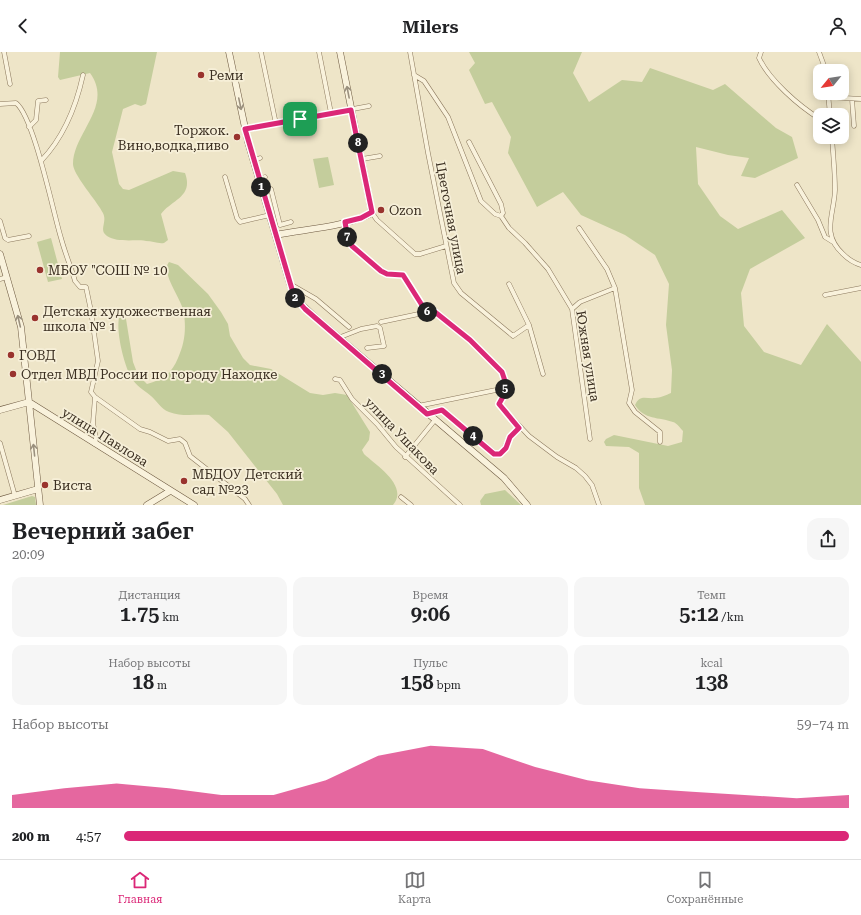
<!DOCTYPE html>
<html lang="ru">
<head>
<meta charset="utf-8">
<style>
	:root { --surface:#fff; --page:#f6f6f6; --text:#202124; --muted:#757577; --line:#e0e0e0; --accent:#db2777 }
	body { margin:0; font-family:"Roboto Serif",serif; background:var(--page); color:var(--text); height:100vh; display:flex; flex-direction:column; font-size:15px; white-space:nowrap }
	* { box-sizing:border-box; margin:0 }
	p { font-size:13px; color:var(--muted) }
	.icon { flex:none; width:22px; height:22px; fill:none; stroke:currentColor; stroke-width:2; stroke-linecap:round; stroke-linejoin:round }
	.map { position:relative; height:453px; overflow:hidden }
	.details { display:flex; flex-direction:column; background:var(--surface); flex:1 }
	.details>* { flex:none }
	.needle { width:26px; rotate:240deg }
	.fabs { position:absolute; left:813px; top:12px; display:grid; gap:8px }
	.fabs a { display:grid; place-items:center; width:36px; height:36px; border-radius:8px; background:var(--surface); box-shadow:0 2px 10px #0003; font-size:20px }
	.pin { position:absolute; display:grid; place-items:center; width:34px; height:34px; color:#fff; margin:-17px; border-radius:8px; box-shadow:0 2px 6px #0006 }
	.km { position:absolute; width:20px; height:20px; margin:-10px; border-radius:50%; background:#222; color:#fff; font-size:11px; line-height:20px; text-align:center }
	.round { display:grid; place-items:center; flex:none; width:42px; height:42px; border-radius:12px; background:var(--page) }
	.summary { display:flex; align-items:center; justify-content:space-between; height:68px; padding:0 12px }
	h1 { font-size:22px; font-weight:600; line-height:30px }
	.figures { display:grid; grid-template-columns:repeat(3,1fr); gap:6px; height:68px; padding:4px 12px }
	.figures div { display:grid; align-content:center; border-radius:10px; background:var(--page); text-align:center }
	.figures b { font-size:20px; font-weight:600 }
	.figures small { font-size:11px; font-weight:400 }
	.figures p { font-size:11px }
	.chart { height:112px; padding:8px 12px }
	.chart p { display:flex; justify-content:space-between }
	.chart svg { width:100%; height:72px; margin-top:4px; fill:var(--accent); opacity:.7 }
	ul { padding:0 12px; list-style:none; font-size:13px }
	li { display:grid; grid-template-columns:64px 48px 1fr; align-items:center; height:30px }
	li i { height:10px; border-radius:5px; background:var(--accent) }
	header { display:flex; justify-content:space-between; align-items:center; height:52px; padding:0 12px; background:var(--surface); font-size:18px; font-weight:600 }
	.tab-bar { display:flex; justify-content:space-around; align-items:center; height:56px; border-top:1px solid var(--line); background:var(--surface); font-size:11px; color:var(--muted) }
	.tab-bar a { display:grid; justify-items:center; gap:2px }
	.tab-bar .current { color:var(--accent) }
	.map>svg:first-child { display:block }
	.green { fill:#c4cd9c }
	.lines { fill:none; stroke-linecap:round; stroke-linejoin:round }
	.street-casing { stroke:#8b785d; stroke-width:5 }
	.secondary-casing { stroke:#6d5940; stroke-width:7 }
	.street { stroke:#f9f2dc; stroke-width:4 }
	.secondary { stroke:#f9f2dc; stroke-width:6 }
	.oneway { stroke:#9a907e }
	.route-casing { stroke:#fff; stroke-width:8 }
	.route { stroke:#db2777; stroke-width:5 }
	.poi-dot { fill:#99332e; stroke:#f6efd8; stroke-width:1.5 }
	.labels { text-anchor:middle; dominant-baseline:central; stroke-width:3.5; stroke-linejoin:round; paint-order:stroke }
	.poi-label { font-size:13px; fill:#3b2f21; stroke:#f6efd8; text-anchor:start }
	.street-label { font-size:13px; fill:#3b2f21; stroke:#f6efd8 }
</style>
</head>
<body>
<header><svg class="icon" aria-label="back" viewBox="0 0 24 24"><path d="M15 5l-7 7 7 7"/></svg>Milers<svg class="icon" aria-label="person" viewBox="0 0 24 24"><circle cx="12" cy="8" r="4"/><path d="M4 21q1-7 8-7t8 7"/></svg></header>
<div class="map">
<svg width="861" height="453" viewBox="0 0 861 453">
	<rect width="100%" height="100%" fill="#eee5c8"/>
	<path class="green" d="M60 0H157L146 52 141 54 135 52 123 57 112 100 119 132 123 137 129 138 173 119 185 121C194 145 171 148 161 162L168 188 164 191C158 192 152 189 146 189 135 187 117 191 107 184 99 179 106 171 104 164 104 162 101 158 100 156 94 146 73 122 73 112 73 81 114 54 90 21L60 28 58 25Z
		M469 0H582L573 21 589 50 622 28 642 30 650 16 713 38 725 32 776 76 792 85 798 106 755 126 741 124 749 106 728 103 696 95 698 132 720 164 738 177 782 158 805 186 750 217 741 241 744 274 764 300 801 313 827 272 861 310V453H645L639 436V401L629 395 606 394 604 390 606 387 614 383 668 394 682 390 683 379C680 376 677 371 673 370 659 365 644 368 635 353 640 342 646 347 655 346 660 346 666 343 671 341L672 318 666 273 669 232 655 203 625 183 581 163 563 140 537 155 508 101 511 85 492 50 485 52 469 18 475 11Z
		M328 105 334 133 319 136 313 107Z
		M51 186 62 227 48 230 37 190Z
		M169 210 178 213 208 242 221 260 228 272 230 284 243 306 250 313 271 317 310 341 323 343 335 341 347 343 370 380 369 388 362 398 364 402C377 414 409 434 393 453H283L277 442 228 380 209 363C195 362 182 365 169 360 161 357 157 349 151 344 144 338 136 334 131 325 124 313 116 280 119 266L123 264 126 267 133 310 138 323 147 332C163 328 172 321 178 306 185 290 186 278 184 261 182 247 160 221 169 210Z
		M505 438 521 453H481L480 449 485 442Z
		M32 444 35 445 36 453H3Z"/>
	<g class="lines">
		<defs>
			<path id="street" d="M4 0 10 32
				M261 0 276 72
				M319 0 331 61
				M410 0 428 101 454 231 461 241 513 284 529 273
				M761 0 759 6C769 28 799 54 820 67
				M819 0 826 19
				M414 23 424 29 448 65 481 149 495 162 501 164
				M828 41 830 63
				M829 45 861 47
				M852 47 854 74
				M0 52 16 51C34 65 53 160 61 186 65 201 71 215 75 229L80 235H86L91 259 98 309 91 340 95 345 93 371 96 386 95 392
				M29 75 36 68 38 49 46 48
				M245 77 369 54
				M832 85C833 102 835 120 835 138 834 163 821 182 843 202 848 207 854 211 861 213
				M469 90 501 152 503 161 501 164
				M362 107 380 104
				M41 109C64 85 76 55 83 23
				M253 109 260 106
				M225 125 237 166 240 170 270 163
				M259 127 265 125
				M797 133 818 168 825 185 833 190
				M271 137 280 173 291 170
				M372 161 377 168 415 202H420L446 194
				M501 164 509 176 525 191 548 217 572 257 590 387
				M0 169 5 186 8 188 29 184
				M345 170 348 187 352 194 381 219 387 222 403 223 425 258 428 260 435 261 470 288 502 320 505 332V341L499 352 529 384 557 405 576 416 585 424 592 433 599 453
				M579 176 607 217 615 236 632 338 629 351 635 360 660 380V390
				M0 227 7 225
				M290 232 316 247 349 275
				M509 232 529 273 543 322
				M825 243 861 236
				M572 257 580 250 615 236
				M381 270 428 260
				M338 286 361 277 377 274 380 276 384 294 367 296
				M335 327 340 328 352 347 377 372 396 395 460 453
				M95 345 140 377 150 380 168 389 180 387 185 391 190 404 245 447 249 453
				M418 354 496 338 505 332
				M427 362 443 358 497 403 503 400 509 385 519 376
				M0 391 15 444
				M405 405 435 368
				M401 445 411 453"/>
			<path id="secondary" d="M229 0 248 90 290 232 296 247 318 268 504 426 527 453
				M276 183C306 177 346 175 372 161L340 0
				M0 202 21 275 40 453
				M0 358 29 350 194 453
				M0 448 38 437
				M147 453 170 439"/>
		</defs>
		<use href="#street" class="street-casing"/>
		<use href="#secondary" class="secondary-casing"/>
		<use href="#street" class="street"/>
		<use href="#secondary" class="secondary"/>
	</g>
	<defs><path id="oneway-shaft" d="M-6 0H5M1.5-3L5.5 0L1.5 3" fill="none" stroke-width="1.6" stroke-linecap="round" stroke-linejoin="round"/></defs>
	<g class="oneway">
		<use href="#oneway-shaft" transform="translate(348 40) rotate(-101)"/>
		<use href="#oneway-shaft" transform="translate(240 52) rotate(78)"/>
		<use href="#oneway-shaft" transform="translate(19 269) rotate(-103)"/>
		<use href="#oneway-shaft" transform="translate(34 398) rotate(-96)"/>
	</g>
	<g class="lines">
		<defs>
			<path id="route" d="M351 58 372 160 361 166 345 170 348 187 352 194 381 219 387 222 403 223 425 258 428 260H435L470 288 502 320 506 332 505 341 499 352 519 376 510 385 506 396 500 402H494L442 358 427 362 305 257 294 244 245 77Z"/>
		</defs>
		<use href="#route" class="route-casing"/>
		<use href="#route" class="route"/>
	</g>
	<g class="poi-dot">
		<circle cx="201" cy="23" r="4"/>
		<circle cx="237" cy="85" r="4"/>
		<circle cx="381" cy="158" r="4"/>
		<circle cx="40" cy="218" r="4"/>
		<circle cx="35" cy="266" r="4"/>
		<circle cx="11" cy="303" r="4"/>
		<circle cx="13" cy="322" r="4"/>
		<circle cx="184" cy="429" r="4"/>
		<circle cx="45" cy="433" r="4"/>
	</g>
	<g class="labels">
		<g class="poi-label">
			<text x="209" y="23">Реми</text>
			<text x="229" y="78" text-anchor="end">Торжок.<tspan x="229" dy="15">Вино,водка,пиво</tspan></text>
			<text x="389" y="158">Ozon</text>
			<text x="48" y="218">МБОУ "СОШ № 10</text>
			<text x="43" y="259">Детская художественная<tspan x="43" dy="15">школа № 1</tspan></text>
			<text x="19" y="303">ГОВД</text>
			<text x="21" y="322">Отдел МВД России по городу Находке</text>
			<text x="192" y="422">МБДОУ Детский<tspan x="192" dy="15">сад №23</tspan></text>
			<text x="53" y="433">Виста</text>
		</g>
		<g class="street-label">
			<text transform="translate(451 166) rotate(79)">Цветочная улица</text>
			<text transform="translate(588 304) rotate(81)">Южная улица</text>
			<text transform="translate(402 384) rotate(46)">улица Ушакова</text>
			<text transform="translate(105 385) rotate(32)">улица Павлова</text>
		</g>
	</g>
</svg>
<div class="fabs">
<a><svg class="needle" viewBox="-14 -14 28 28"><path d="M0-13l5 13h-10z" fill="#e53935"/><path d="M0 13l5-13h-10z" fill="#757577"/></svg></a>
<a><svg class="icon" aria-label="layers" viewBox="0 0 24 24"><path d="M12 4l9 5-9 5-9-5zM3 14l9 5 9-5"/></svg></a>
</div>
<div class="pin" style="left:300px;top:67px;background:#1e9e55"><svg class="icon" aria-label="arrive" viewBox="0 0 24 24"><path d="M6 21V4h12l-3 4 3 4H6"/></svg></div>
<b class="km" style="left:261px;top:135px">1</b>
<b class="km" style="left:295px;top:246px">2</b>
<b class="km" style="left:382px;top:322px">3</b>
<b class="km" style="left:473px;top:384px">4</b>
<b class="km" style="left:505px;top:337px">5</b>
<b class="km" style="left:427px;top:260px">6</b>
<b class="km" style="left:347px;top:185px">7</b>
<b class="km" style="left:358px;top:91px">8</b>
</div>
<section class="details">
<div class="summary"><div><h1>Вечерний забег</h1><p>20:09</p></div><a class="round"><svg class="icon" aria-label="share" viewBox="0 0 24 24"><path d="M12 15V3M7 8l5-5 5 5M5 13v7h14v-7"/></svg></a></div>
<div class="figures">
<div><p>Дистанция</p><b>1.75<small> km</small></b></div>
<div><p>Время</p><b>9:06</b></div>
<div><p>Темп</p><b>5:12<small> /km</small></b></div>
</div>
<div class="figures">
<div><p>Набор высоты</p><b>18<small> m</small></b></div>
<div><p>Пульс</p><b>158<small> bpm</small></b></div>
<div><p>kcal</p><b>138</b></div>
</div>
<div class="chart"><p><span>Набор высоты</span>59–74 m</p>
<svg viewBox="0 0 160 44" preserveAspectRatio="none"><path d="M0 44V36L10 32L20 29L30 32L40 36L50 36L60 27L70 12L80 6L90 8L100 19L110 27L120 32L130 34L140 36L150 38L160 36V44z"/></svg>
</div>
<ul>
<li><b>200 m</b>4:57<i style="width:100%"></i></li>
</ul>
</section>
<nav class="tab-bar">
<a class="current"><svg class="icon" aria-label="home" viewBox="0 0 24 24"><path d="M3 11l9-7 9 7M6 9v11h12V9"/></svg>Главная</a>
<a><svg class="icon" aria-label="map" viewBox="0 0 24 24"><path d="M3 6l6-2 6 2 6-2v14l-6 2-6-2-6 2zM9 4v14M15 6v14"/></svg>Карта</a>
<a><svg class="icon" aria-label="saved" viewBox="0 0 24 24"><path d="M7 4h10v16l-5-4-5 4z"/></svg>Сохранённые</a>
</nav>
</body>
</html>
